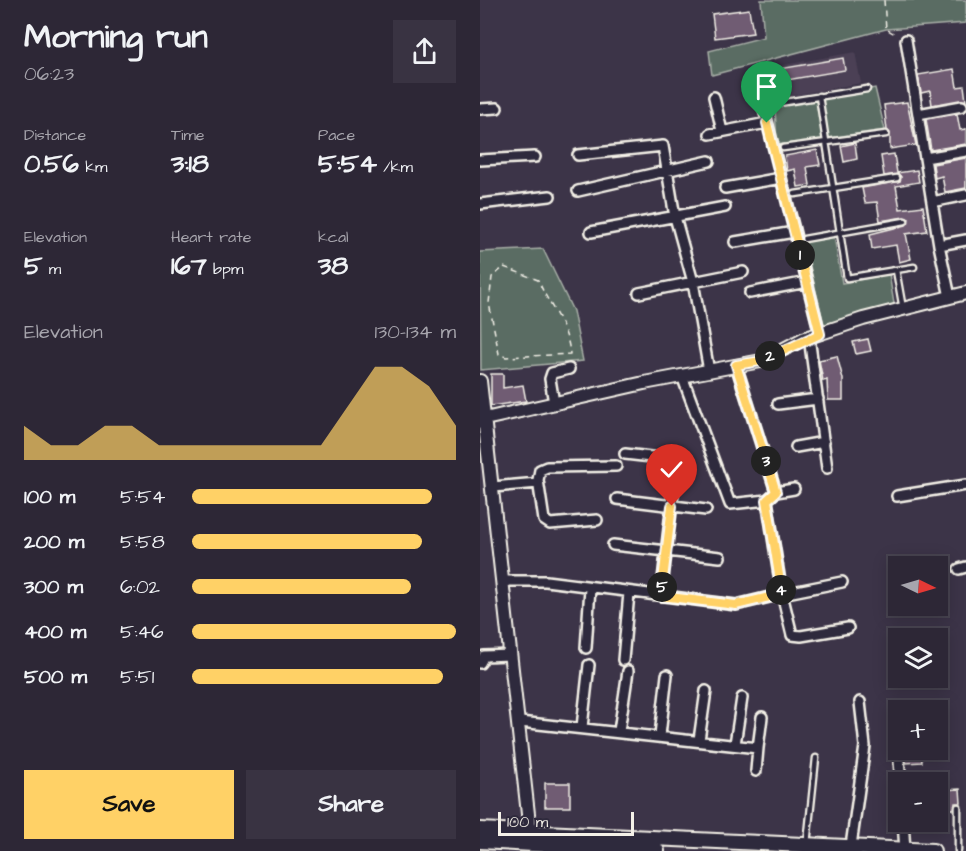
<!DOCTYPE html>
<html lang="en">
<head>
<meta charset="utf-8">
<style>
	:root { --surface:#2d2736; --page:#393342; --text:#f1f3f6; --muted:#a7a5ad; --line:#484451; --accent:#ffd166 }
	body { margin:0; font-family:"Architects Daughter",sans-serif; background:var(--page); color:var(--text); height:100vh; display:flex; flex-direction:column; font-size:22px; white-space:nowrap }
	* { box-sizing:border-box; margin:0 }
	p { font-size:20px; color:var(--muted) }
	.icon { flex:none; width:33px; height:33px; fill:none; stroke:currentColor; stroke-width:2; stroke-linecap:round; stroke-linejoin:round }
	.map { position:relative; flex:1; overflow:hidden }
	.panel { display:flex; flex-direction:column; background:var(--surface); width:480px }
	.panel>* { flex:none }
	.needle { width:39px; rotate:95deg }
	.tools { position:absolute; left:408px; top:556px; display:grid; gap:12px }
	.tools a { display:grid; place-items:center; width:60px; height:60px; border-radius:0px; background:var(--surface); box-shadow:0 3px 15px #0003,0 0 0 2px var(--line); font-size:30px }
	.scale { position:absolute; left:18px; bottom:15px; width:136px; box-sizing:border-box; padding-left:6px; border:3px solid #f4f1e8; border-top:0; font-size:16px; line-height:21px; white-space:nowrap; color:#f4f1e8; -webkit-text-stroke:4px #2f2a3d; paint-order:stroke }
	.pin { position:absolute; display:grid; place-items:center; width:51px; height:51px; color:#fff; margin:-62px -26px; border-radius:50% 50% 50% 0; rotate:-45deg; box-shadow:0 0 6px #0007 }
	.pin .icon { rotate:45deg }
	.km { position:absolute; width:30px; height:30px; margin:-15px; border-radius:50%; background:#222; color:#fff; font-size:16px; line-height:30px; text-align:center }
	.round { display:grid; place-items:center; flex:none; width:63px; height:63px; border-radius:0px; background:var(--page) }
	.headline { display:flex; align-items:center; justify-content:space-between; height:102px; padding:0 24px }
	h1 { font-size:33px; font-weight:700; line-height:45px }
	.metrics { display:grid; grid-template-columns:repeat(3,1fr); gap:9px; height:102px; padding:6px 24px }
	.metrics div { display:grid; align-content:center }
	.metrics b { font-size:26px; font-weight:700 }
	.metrics small { font-size:16px; font-weight:400 }
	.metrics p { font-size:16px }
	.chart { height:168px; padding:12px 24px }
	.chart p { display:flex; justify-content:space-between }
	.chart svg { width:100%; height:108px; margin-top:6px; fill:var(--accent); opacity:.7 }
	.primary-button { display:flex; gap:12px; margin-top:auto; padding:12px 24px }
	.primary-button a { flex:1; height:69px; border-radius:0px; background:var(--accent); color:#111; font-size:24px; font-weight:700; line-height:69px; text-align:center }
	.primary-button a+a { background:var(--page); color:var(--text) }
	ul { padding:0 24px; list-style:none; font-size:20px }
	li { display:grid; grid-template-columns:96px 72px 1fr; align-items:center; height:45px }
	li i { height:15px; border-radius:8px; background:var(--accent) }
	main { display:flex; flex:1; min-height:0 }
	.map>svg:first-child { display:block }
	.built { fill:#4b4055 }
	.green { fill:#5a6c64; stroke:#a7aea6; stroke-width:1.5 }
	.building { fill:#6f5b73; stroke:#f4f1e8; stroke-width:1.5 }
	.lines { fill:none; stroke-linecap:round; stroke-linejoin:round }
	.lane-casing { stroke:#f4f1e8; stroke-width:9 }
	.street-casing { stroke:#f4f1e8; stroke-width:14 }
	.secondary-casing { stroke:#f4f1e8; stroke-width:16 }
	.primary-casing { stroke:#f4f1e8; stroke-width:18 }
	.path { stroke:#f4f1e8; stroke-width:1.5; stroke-dasharray:6 4.5; stroke-linecap:butt }
	.lane { stroke:#2f2a3d; stroke-width:4.5 }
	.street { stroke:#2f2a3d; stroke-width:9 }
	.secondary { stroke:#2f2a3d; stroke-width:12 }
	.primary { stroke:#2f2a3d; stroke-width:14 }
	.route-casing { stroke:#fff; stroke-width:12 }
	.route { stroke:#ffd166; stroke-width:8 }
</style>
</head>
<body>
<main>
<section class="panel">
<div class="headline"><div><h1>Morning run</h1><p>06:23</p></div><a class="round"><svg class="icon" aria-label="share" viewBox="0 0 24 24"><path d="M12 15V3M7 8l5-5 5 5M5 13v7h14v-7"/></svg></a></div>
<div class="metrics">
<div><p>Distance</p><b>0.56<small> km</small></b></div>
<div><p>Time</p><b>3:18</b></div>
<div><p>Pace</p><b>5:54<small> /km</small></b></div>
</div>
<div class="metrics">
<div><p>Elevation</p><b>5<small> m</small></b></div>
<div><p>Heart rate</p><b>167<small> bpm</small></b></div>
<div><p>kcal</p><b>38</b></div>
</div>
<div class="chart"><p><span>Elevation</span>130–134 m</p>
<svg viewBox="0 0 160 44" preserveAspectRatio="none"><path d="M0 44V30L10 38L20 38L30 30L40 30L50 38L60 38L70 38L80 38L90 38L100 38L110 38L120 22L130 6L140 6L150 14L160 30V44z"/></svg>
</div>
<ul>
<li><b>100 m</b>5:54<i style="width:91%"></i></li>
<li><b>200 m</b>5:58<i style="width:87%"></i></li>
<li><b>300 m</b>6:02<i style="width:83%"></i></li>
<li><b>400 m</b>5:46<i style="width:100%"></i></li>
<li><b>500 m</b>5:51<i style="width:95%"></i></li>
</ul>
<div class="primary-button"><a>Save</a><a>Share</a></div>
</section>
<div class="map">
<svg width="486" height="851" viewBox="0 0 486 851">
	<rect width="100%" height="100%" fill="#3c3448"/>
	<filter id="ink" filterUnits="userSpaceOnUse"><feTurbulence type="fractalNoise" baseFrequency=".0167" numOctaves="2"/><feDisplacementMap in="SourceGraphic" scale="12" xChannelSelector="R" yChannelSelector="G"/><feConvolveMatrix kernelMatrix="1 2 1 2 8 2 1 2 1" color-interpolation-filters="sRGB"/></filter>
	<g filter="url(#ink)">
		<path class="built" d="M375 52 381 83 288 100 283 69Z"/>
		<path class="green" d="M281 0H486V23L406 29 232 75 229 51 284 37Z
			M395 88 405 130 297 145 295 107Z
			M354 236 362 283 409 274 414 304 344 325 324 241Z
			M63 249 93 311 103 361 1 370 0 252Z"/>
		<path class="building" d="M269 9 273 33 235 38 232 14Z
			M363 58 365 70 290 83 288 71Z
			M474 69 477 87 484 86 486 101 452 105 450 91 441 93 438 75Z
			M427 102 436 145 410 149V133L407 130 404 105Z
			M477 114 480 130 486 129V144L451 150 446 119Z
			M375 143 377 159 364 162 361 146Z
			M337 150 340 165 327 167 330 185 318 187 315 169 307 171 305 156Z
			M414 154 417 173 437 170 439 182 416 186 420 209 443 206 447 231 426 234 431 259 419 262 416 245 392 249 390 234 426 225 429 219 424 217 400 221 397 202 385 203 382 188 420 181 421 177 418 174 404 176 401 156Z
			M486 158V188L465 192 462 176 455 178 453 164Z
			M388 339 391 351 376 354 373 342Z
			M357 356 363 379V400H348L347 380 343 381 339 360Z
			M11 374H23V388L43 385 46 401 11 406Z
			M425 750H441L442 762 426 763Z
			M65 783H90V807H65Z
			M480 789 481 803H475L474 809H462L461 790Z"/>
		<g class="lines">
			<defs>
				<path id="lane" d="M339 96 367 278 434 267
					M293 104 387 89
					M303 148 406 134
					M315 194 417 178
					M324 239 425 221
					M416 270 423 309
					M478 807V851
					M327 844 336 758"/>
				<path id="street" d="M426 40 452 202
					M280 93 340 334
					M234 97 242 131
					M0 109 17 108
					M438 114 482 106
					M230 134 287 123
					M98 155 183 146 195 217 213 282 229 371
					M445 158 486 151
					M0 160 55 157
					M245 188 301 178
					M98 191 229 161
					M0 204 70 196
					M111 232 245 207
					M255 242 314 232
					M459 245 452 202 486 195
					M159 293 263 272
					M270 293 327 282
					M470 297 459 245 486 240
					M329 337 347 468
					M202 376 250 504 287 500 296 492 256 365
					M74 403 70 379 72 373 89 369
					M298 404 338 399
					M316 447 344 442
					M145 454 197 460 181 596
					M13 487 58 483
					M296 492 314 489
					M417 496 486 485
					M137 499 226 510
					M117 520 70 524 64 520 58 480 60 470 67 467 136 466
					M133 545 240 557
					M479 569 486 567
					M23 581H66L256 605 302 594 287 500
					M362 582 302 594 312 635 321 636 368 628
					M106 648 110 588
					M143 660 149 593
					M0 663 4 656 31 655
					M40 722 278 748 282 717
					M102 727 109 665
					M416 728 421 783
					M139 731 148 671
					M180 735 187 675
					M219 740 226 691
					M255 744 262 698
					M276 771 278 748
					M423 822 425 850
					M371 846 385 746 380 702"/>
				<path id="secondary" d="M0 381 51 841
					M5 419 164 383 281 361 323 339 383 319 486 293"/>
				<path id="primary" d="M0 830 453 851
					M0 841 177 851"/>
			</defs>
			<use href="#lane" class="lane-casing"/>
			<use href="#street" class="street-casing"/>
			<use href="#secondary" class="secondary-casing"/>
			<use href="#primary" class="primary-casing"/>
			<path class="path" d="M404 0 406 29 417 35
				M24 267 58 280C69 306 88 326 90 354L26 357 19 354 9 303 12 277Z"/>
			<use href="#lane" class="lane"/>
			<use href="#street" class="street"/>
			<use href="#secondary" class="secondary"/>
			<use href="#primary" class="primary"/>
		</g>
	</g>
	<g class="lines" filter="url(#ink)">
		<defs>
			<path id="route" d="M192 506 181 596 256 605 302 594 287 500 296 492 256 365 281 361 340 334 287 123"/>
		</defs>
		<use href="#route" class="route-casing"/>
		<use href="#route" class="route"/>
	</g>
</svg>
<div class="tools">
<a><svg class="needle" viewBox="-14 -14 28 28"><path d="M0-13l5 13h-10z" fill="#e53935"/><path d="M0 13l5-13h-10z" fill="#a7a5ad"/></svg></a>
<a><svg class="icon" aria-label="layers" viewBox="0 0 24 24"><path d="M12 4l9 5-9 5-9-5zM3 14l9 5 9-5"/></svg></a>
<a>+</a>
<a>−</a>
</div>
<div class="scale">100 m</div>
<div class="pin" style="left:287px;top:123px;background:#1e9e55"><svg class="icon" aria-label="arrive" viewBox="0 0 24 24"><path d="M6 21V4h12l-3 4 3 4H6"/></svg></div>
<div class="pin" style="left:192px;top:506px;background:#d93025"><svg class="icon" aria-label="check" viewBox="0 0 24 24"><path d="M5 12l5 5 9-10"/></svg></div>
<b class="km" style="left:320px;top:255px">1</b>
<b class="km" style="left:290px;top:356px">2</b>
<b class="km" style="left:286px;top:461px">3</b>
<b class="km" style="left:301px;top:590px">4</b>
<b class="km" style="left:182px;top:587px">5</b>
</div>
</main>
</body>
</html>
